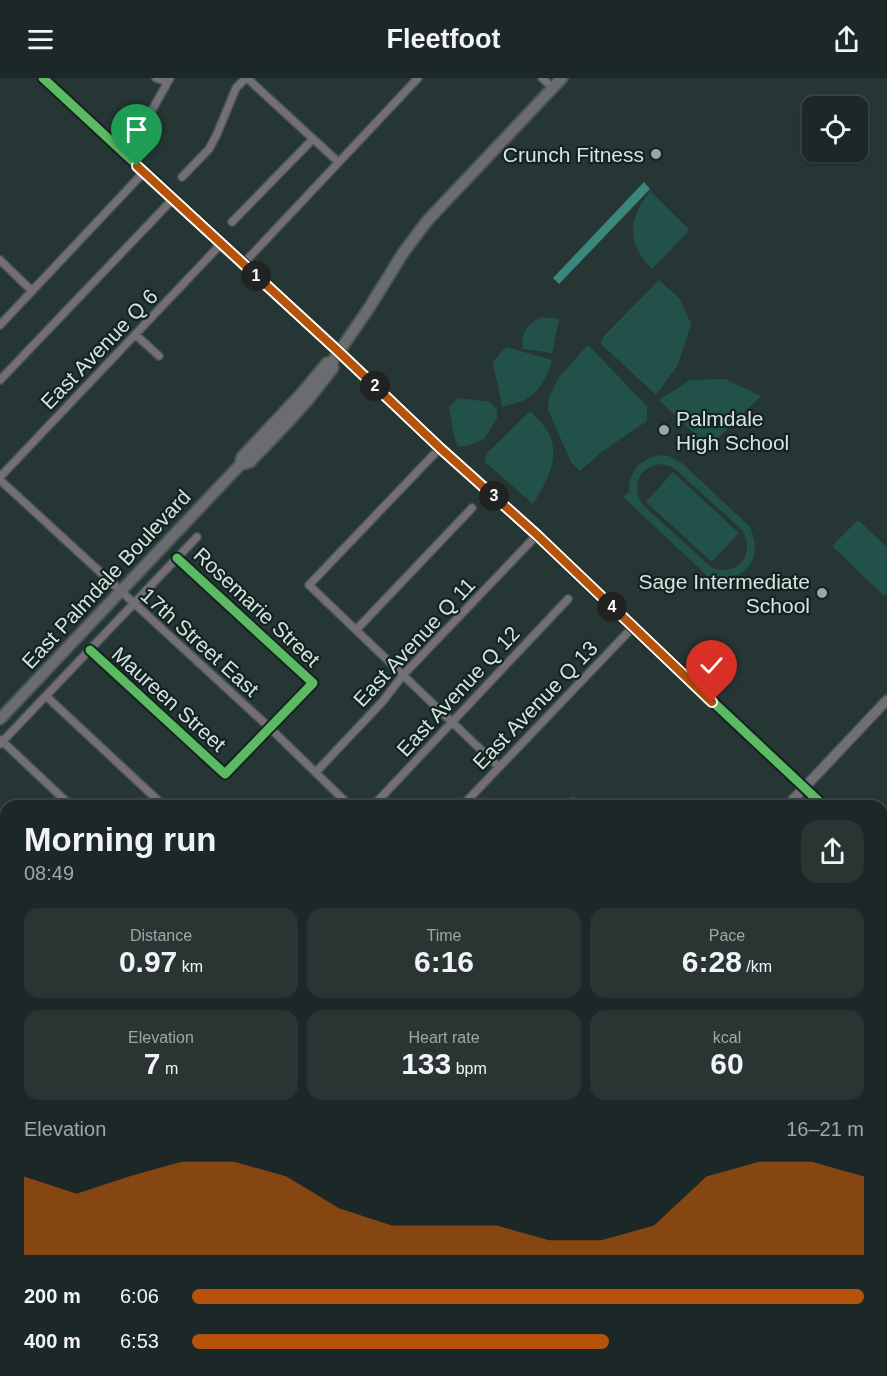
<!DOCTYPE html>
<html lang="en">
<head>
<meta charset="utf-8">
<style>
	:root { --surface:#1c2827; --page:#293433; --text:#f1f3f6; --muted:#a0a6a7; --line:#3a4444; --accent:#b45309 }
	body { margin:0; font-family:Arial,sans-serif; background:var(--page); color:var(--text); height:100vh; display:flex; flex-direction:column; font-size:22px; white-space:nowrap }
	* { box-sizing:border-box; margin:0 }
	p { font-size:20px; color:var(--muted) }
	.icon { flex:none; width:33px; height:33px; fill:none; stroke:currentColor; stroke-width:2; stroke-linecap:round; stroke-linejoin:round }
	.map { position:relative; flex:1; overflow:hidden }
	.sheet { position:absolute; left:0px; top:722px; width:888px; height:578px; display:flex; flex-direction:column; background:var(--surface); border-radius:18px 18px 0 0; box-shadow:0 2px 4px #0004,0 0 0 2px var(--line) }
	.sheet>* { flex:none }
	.fabs { position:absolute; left:802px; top:18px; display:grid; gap:12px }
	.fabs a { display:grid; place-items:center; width:66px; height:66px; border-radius:12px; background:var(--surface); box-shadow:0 2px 4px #0004,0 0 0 2px var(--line); font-size:30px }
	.pin { position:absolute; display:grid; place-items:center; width:51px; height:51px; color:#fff; margin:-62px -26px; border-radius:50% 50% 50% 0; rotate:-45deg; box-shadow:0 0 6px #0007 }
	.pin .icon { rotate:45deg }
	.km { position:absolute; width:30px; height:30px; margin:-15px; border-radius:50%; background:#222; color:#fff; font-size:16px; line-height:30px; text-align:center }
	.round { display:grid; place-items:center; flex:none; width:63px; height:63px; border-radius:18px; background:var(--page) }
	.headline { display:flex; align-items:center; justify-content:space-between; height:102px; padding:0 24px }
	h1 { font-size:33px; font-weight:700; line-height:45px }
	.stats { display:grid; grid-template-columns:repeat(3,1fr); gap:9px; height:102px; padding:6px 24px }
	.stats div { display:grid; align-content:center; border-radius:15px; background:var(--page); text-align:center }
	.stats b { font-size:30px; font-weight:700 }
	.stats small { font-size:16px; font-weight:400 }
	.stats p { font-size:16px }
	.chart { height:168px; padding:12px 24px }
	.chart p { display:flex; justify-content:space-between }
	.chart svg { width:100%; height:108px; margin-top:6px; fill:var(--accent); opacity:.7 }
	ul { padding:0 24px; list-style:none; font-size:20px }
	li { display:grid; grid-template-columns:96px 72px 1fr; align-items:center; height:45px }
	li i { height:15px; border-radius:8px; background:var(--accent) }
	header { display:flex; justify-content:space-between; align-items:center; height:78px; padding:0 24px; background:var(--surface); font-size:27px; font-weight:700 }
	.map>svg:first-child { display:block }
	.green { fill:#22514a; fill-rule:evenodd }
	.water { fill:#3a877d }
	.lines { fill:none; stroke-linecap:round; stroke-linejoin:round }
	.minor-casing { stroke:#465452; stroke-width:10 }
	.major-casing { stroke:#465452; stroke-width:12 }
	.highway-casing { stroke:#465452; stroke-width:14 }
	.minor { stroke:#746f74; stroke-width:7 }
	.major { stroke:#707074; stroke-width:9 }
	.highway { stroke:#6b6c70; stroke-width:10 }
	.cycleway-casing { stroke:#142220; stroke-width:13 }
	.cycleway { stroke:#5cba63; stroke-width:9 }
	.route-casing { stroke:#fff; stroke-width:12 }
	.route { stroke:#b45309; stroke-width:8 }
	.poi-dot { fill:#95a8a4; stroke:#142220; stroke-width:2 }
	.labels { text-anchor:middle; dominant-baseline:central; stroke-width:4.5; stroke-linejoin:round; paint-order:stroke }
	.poi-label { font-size:21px; fill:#d2e5e1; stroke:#142220; text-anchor:end }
	.street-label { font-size:21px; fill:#d2e5e1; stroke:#142220 }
</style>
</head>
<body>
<header><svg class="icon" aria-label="menu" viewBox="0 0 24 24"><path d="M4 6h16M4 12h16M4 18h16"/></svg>Fleetfoot<svg class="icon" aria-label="share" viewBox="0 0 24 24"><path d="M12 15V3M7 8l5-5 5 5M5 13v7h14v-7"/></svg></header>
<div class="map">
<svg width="887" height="1298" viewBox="0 0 887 1298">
	<rect width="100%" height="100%" fill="#253634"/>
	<path class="green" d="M650 113 688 150V154L652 191C626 164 628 142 650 113Z
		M659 202 680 221 691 246 678 287 656 317 601 266 603 259Z
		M542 239 559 241 552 275 522 271C521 254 527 246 542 239Z
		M588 267 647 328V343L603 373 580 393 571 384 548 332 549 319 559 299Z
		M506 269 552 282C548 298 540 313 525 322 518 325 509 327 502 329L493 284Z
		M725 301 761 318 712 366 706 367 659 322 690 302Z
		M458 320 490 324 497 332V340L485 360 468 368H458L455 363 449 329Z
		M530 333C535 339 542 344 546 351 563 377 547 404 533 426L485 384 486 376Z
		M661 377 669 378 682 385 749 448C759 465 757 488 738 497 729 501 723 500 716 506L623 419 629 414C629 392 640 381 661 377ZM658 386 670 388 676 392 742 452C757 476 737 501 711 489L643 427C631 409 638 391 658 386Z
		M673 394 739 455 712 484 646 424Z
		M858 442 887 469V515L884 518 832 468Z"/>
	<path class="water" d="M644 104 650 111 559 206 553 200Z"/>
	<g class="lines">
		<defs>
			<path id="minor" d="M43 0 339 274 440 370 537 457 633 549 824 728
				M156 0 168 4
				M247 0 334 80
				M542 0 553 10
				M118 70 151 34 170 0
				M182 99 209 71 217 56 236 10 246 0
				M232 144 313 61
				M0 182 32 213
				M243 186 418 0
				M0 247 144 94
				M136 257 159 278
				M0 302 173 121
				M440 370 309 507 499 689
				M0 399 221 166
				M0 402 270 650 350 728
				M356 552 472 430
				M90 572 225 696 313 605 177 480
				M46 618 164 728
				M1 662 71 728
				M0 666 197 459
				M316 694 383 623 403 597 537 457
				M373 728 568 521
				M462 728 633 549
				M570 728 573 724
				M882 783 887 787
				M882 838 887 833
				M0 862 6 868
				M882 935 887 927
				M0 1032 6 1026
				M0 1048 6 1054
				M882 1099 887 1094
				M0 1143 6 1148
				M882 1187 887 1181
				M0 1207 6 1201
				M882 1215 887 1217
				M218 1293 223 1298
				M536 1293 537 1298
				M625 1293 628 1298
				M878 1293 884 1298
				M471 1298 476 1293
				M692 1298 696 1293"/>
			<path id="major" d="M787 728 887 622
				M240 1298 244 1293"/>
			<path id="highway" d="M240 387 242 379 301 316 327 285 332 284 369 230 403 175 427 143 562 0
				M0 641 238 389 240 387 250 384 290 342 308 322 333 290 332 284"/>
		</defs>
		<use href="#minor" class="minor-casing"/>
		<use href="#major" class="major-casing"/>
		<use href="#highway" class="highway-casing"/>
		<use href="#minor" class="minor"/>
		<use href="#major" class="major"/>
		<use href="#highway" class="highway"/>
		<defs>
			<path id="cycleway" d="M43 0 339 274 440 370 537 457 633 549 824 728
				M90 572 225 696 313 605 177 480"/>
		</defs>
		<use href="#cycleway" class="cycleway-casing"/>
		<use href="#cycleway" class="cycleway"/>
	</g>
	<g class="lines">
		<defs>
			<path id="route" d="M137 88 339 274 440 370 537 457 712 624"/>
		</defs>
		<use href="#route" class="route-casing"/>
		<use href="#route" class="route"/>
	</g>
	<g class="poi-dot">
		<circle cx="656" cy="76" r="6"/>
		<circle cx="664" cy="352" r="6"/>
		<circle cx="822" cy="515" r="6"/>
	</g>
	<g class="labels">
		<g class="poi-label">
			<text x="644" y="76">Crunch Fitness</text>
			<text x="676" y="340" text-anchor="start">Palmdale<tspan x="676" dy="24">High School</tspan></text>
			<text x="810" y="503">Sage Intermediate<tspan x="810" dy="24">School</tspan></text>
		</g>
		<g class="street-label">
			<text transform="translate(99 271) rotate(-46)">East Avenue Q 6</text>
			<text transform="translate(106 501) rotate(-47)">East Palmdale Boulevard</text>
			<text transform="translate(257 529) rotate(43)">Rosemarie Street</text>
			<text transform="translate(200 564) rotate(42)">17th Street East</text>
			<text transform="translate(414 564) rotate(-47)">East Avenue Q 11</text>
			<text transform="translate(458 613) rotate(-47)">East Avenue Q 12</text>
			<text transform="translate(169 621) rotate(42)">Maureen Street</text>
			<text transform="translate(535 627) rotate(-46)">East Avenue Q 13</text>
		</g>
	</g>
</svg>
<div class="fabs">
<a><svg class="icon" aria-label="locate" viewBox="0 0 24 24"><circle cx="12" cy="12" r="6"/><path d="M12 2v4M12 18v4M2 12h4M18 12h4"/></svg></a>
</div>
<div class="pin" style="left:137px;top:88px;background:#1e9e55"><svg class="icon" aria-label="arrive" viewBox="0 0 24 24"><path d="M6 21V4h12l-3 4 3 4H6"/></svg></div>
<div class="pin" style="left:712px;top:624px;background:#d93025"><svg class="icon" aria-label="check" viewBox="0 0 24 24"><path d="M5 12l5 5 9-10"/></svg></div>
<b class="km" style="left:256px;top:198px">1</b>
<b class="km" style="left:375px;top:308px">2</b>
<b class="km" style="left:494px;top:418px">3</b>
<b class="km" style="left:612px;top:529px">4</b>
<section class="sheet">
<div class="headline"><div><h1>Morning run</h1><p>08:49</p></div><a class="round"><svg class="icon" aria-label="share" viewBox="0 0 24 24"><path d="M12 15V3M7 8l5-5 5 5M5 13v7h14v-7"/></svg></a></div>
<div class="stats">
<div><p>Distance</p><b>0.97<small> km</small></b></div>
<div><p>Time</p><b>6:16</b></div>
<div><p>Pace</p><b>6:28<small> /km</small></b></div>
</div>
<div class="stats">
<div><p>Elevation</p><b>7<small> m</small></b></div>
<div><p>Heart rate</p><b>133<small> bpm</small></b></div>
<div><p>kcal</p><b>60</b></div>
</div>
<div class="chart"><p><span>Elevation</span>16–21 m</p>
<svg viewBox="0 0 160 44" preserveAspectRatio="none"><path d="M0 44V12L10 19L20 12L30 6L40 6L50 12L60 25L70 32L80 32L90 32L100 38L110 38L120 32L130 12L140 6L150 6L160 12V44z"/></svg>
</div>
<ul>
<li><b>200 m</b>6:06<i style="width:100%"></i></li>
<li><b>400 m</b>6:53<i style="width:62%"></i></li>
</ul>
</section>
</div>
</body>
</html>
